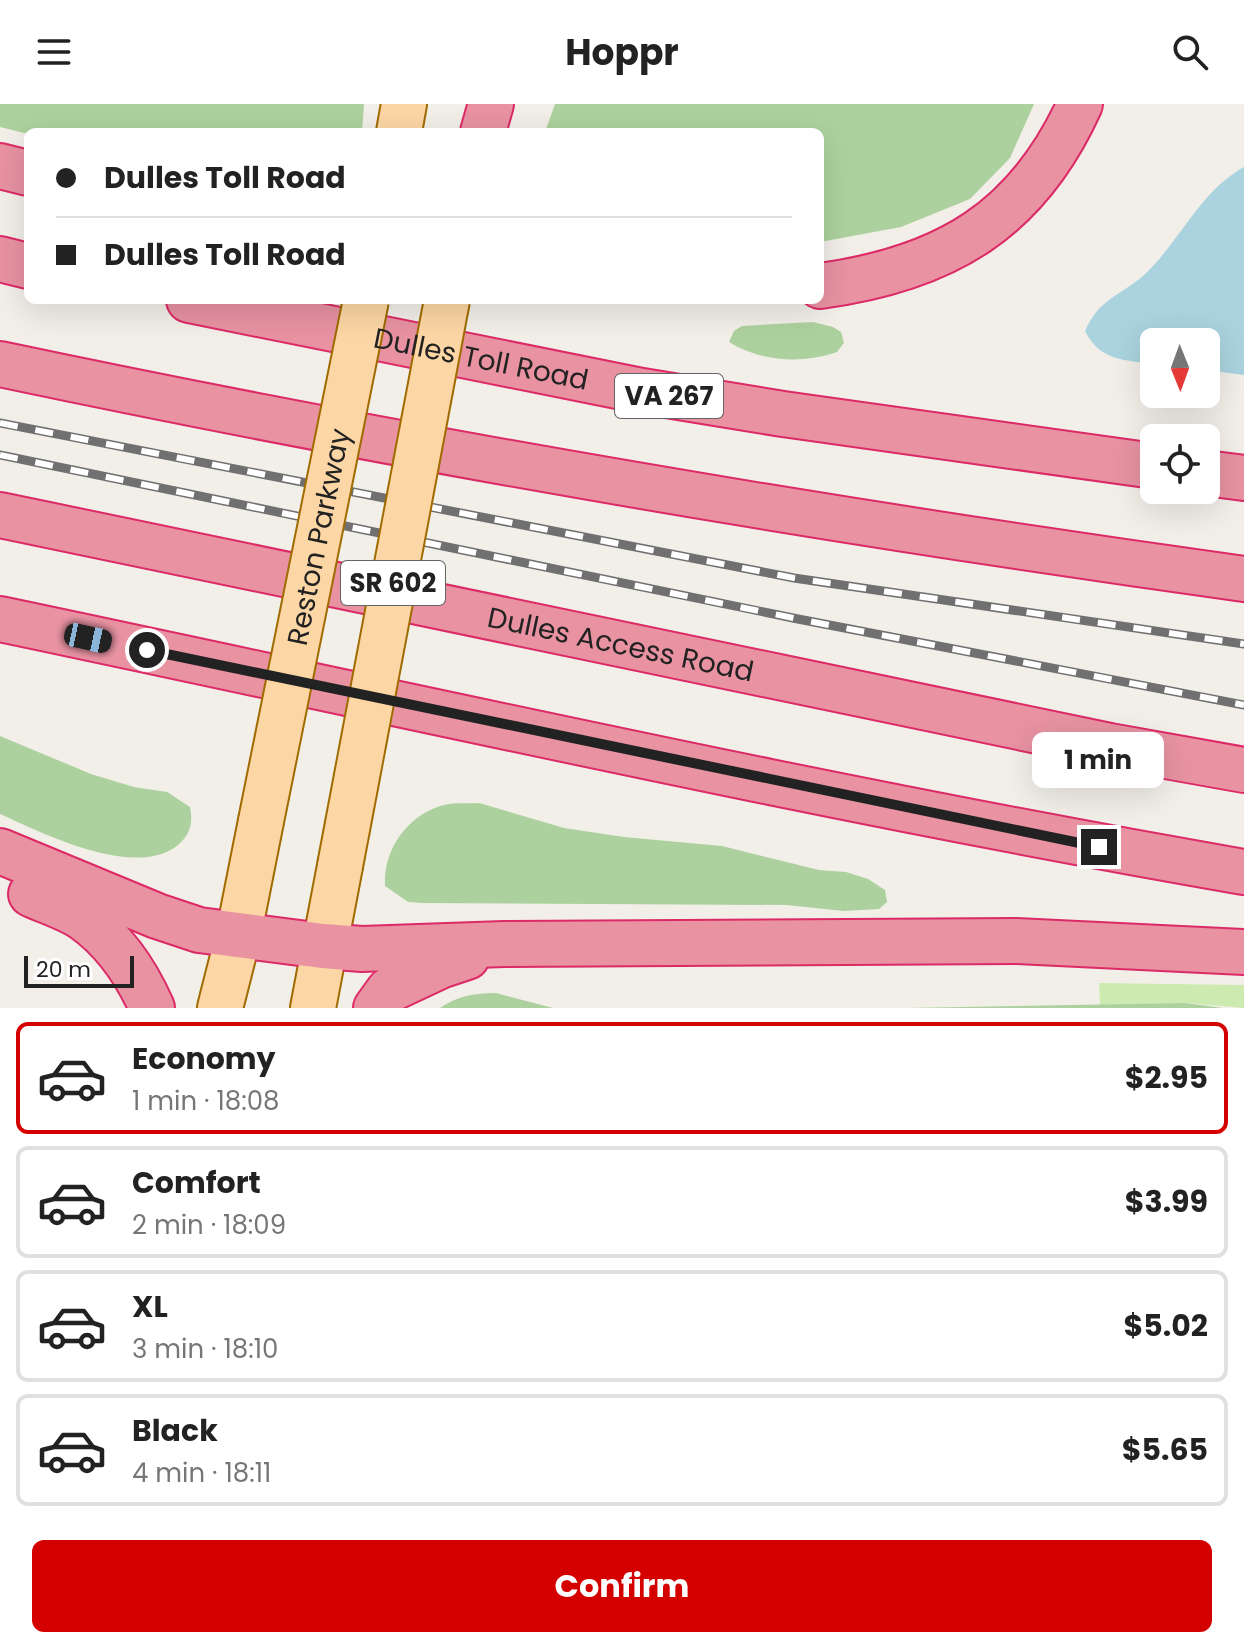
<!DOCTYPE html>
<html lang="en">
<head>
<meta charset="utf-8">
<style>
  body { margin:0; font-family:Poppins,sans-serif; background:#f2f2f2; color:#222; height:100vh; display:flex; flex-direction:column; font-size:30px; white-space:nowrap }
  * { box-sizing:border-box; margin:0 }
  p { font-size:26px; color:#767676 }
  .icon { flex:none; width:44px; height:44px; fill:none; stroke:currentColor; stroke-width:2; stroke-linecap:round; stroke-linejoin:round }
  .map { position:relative; height:904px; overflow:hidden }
  .sheet { display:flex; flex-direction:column; background:#fff; flex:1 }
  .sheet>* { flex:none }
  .top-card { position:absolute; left:24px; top:24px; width:800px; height:176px; border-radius:12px; box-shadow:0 8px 32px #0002; display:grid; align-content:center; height:176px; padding:0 32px; background:#fff }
  .needle { width:52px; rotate:179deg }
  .fabs { position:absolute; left:1140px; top:224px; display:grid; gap:16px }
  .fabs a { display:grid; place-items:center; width:80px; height:80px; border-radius:12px; background:#fff; box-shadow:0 8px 32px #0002; font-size:40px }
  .scale { position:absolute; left:24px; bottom:20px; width:110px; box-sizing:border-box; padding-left:8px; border:4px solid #222; border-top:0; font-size:22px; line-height:28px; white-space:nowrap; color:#222; -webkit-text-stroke:6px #fff; paint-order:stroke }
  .end { position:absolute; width:36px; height:36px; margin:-18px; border:10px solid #222; background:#fff; box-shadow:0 0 0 4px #fff }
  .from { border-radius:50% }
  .bubble { position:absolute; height:56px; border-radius:12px; background:#fff; box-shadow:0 8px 32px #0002; font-size:26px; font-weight:700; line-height:56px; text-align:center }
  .car { position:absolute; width:24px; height:48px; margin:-24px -12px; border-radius:10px; box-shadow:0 0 6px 2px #0007; background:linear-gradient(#222 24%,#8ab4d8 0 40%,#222 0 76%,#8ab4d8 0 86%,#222 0) }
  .top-card b { display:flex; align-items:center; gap:28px; height:76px; font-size:30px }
  .top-card b+b { border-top:2px solid #e0e0e0 }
  .top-card i { width:20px; height:20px; background:#222 }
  ul { padding:14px 0 0; list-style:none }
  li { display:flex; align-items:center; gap:24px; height:112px; margin:0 16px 12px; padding:0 16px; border:4px solid #e0e0e0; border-radius:12px }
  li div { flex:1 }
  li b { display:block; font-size:30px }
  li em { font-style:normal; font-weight:700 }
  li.current { border-color:#d40000 }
  li>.icon { width:72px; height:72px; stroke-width:1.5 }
  .action { display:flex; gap:16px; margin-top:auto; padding:16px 32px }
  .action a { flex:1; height:92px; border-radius:12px; background:#d40000; color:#fff; font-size:32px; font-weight:700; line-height:92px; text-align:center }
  header { display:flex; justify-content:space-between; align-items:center; height:104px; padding:0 32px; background:#fff; font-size:36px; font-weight:700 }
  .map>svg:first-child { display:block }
  .grass { fill:#cdebb0 }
  .forest { fill:#add19e }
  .water { fill:#aad3df }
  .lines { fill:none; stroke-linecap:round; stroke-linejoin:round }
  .major-casing { stroke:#a06b00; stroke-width:48 }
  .highway-casing { stroke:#dc2a67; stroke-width:48 }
  .major { stroke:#fcd6a4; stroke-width:44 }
  .highway { stroke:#e892a2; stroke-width:44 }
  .rail-casing { stroke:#707070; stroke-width:9 }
  .rail { stroke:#fff; stroke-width:6; stroke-dasharray:18; stroke-linecap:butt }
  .major-bridge-casing { stroke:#a06b00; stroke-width:48; stroke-linecap:butt }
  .major-bridge { stroke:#fcd6a4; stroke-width:44 }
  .route { stroke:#222; stroke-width:10 }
  .labels { text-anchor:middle; stroke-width:6; stroke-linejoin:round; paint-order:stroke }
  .shield { fill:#fff; stroke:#646464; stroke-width:2 }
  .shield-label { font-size:26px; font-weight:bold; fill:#222 }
  .street-label { font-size:28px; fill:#222; stroke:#fff }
</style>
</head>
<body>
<header><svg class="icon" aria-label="menu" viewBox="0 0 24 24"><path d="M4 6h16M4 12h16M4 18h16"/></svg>Hoppr<svg class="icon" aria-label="search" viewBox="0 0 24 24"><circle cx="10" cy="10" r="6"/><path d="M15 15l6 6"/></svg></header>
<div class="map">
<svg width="1244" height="904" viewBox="0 0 1244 904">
  <rect width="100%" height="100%" fill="#f2efe9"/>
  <!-- grass -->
  <path class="grass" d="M1099 879 1244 881V904L1185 899 1100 901Z"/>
  <!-- forest -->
  <path class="forest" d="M0 0H364L362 28 28 30 0 23Z
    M555 0H1034L1010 54 970 95 901 123 820 138V28H545Z
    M813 218 833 223 841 228 844 239 837 248C803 260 761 258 729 238L734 227 742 222Z
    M0 632 91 670 134 683 167 688 190 703C193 718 191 730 178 741 135 776 42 729 0 710Z
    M479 699 564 724 624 733 722 742 819 766 846 768 868 775 885 786 887 798 879 805 844 807 786 801 422 799 408 798 385 782C383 747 406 713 440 702 452 698 466 700 479 699Z
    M496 889 553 904H440C457 892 475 889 496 889Z
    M1185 899 1223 904H904Z"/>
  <!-- water -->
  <path class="water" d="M1244 63V271L1206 266V238H1154V260C1124 256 1100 257 1085 227 1100 194 1118 193 1143 172 1180 138 1199 88 1244 63Z"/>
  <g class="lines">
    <!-- major casing -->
    <g class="major-casing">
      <path id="major" d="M399 28 404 0
        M220 904 238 833 261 717
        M313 904 340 762"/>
    </g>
    <!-- highway casing -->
    <g class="highway-casing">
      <g id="highway">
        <path d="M483 28 491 0"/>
        <path d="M0 62 28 69"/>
        <path d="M0 155 28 162"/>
        <path d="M820 182C945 165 1027 117 1080 0"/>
        <path id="s1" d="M189 196 642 287 783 310 1154 362"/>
        <path d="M0 260C412 347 827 417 1244 475"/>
        <path d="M1206 369 1244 374"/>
        <path id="s2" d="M0 411 1110 642 1244 666"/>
        <path d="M0 515C414 602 827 696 1244 768"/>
        <path d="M0 747 157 812 199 826 323 842 362 845 504 840 1016 837 1244 848"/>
        <path d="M31 790C48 798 68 804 83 814 114 836 137 870 152 904"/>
        <path d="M376 904 389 886 440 862 467 853"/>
      </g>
    </g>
    <!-- major -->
    <use href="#major" class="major"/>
    <!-- highway -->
    <use href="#highway" class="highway"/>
    <!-- rail casing -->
    <g class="rail-casing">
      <path id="rail" d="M0 319 794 474 1244 540
        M0 351 798 515 1244 601"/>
    </g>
    <!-- rail -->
    <use href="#rail" class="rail"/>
    <!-- major-bridge casing -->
    <g class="major-bridge-casing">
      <g id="major-bridge">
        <path id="s3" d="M261 717 366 196"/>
        <path d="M340 762 447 196"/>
      </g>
    </g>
    <!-- major-bridge -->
    <use href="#major-bridge" class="major-bridge"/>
  </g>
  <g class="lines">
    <!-- route -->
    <path class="route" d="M147 546 1099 743"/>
  </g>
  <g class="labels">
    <!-- shield labels -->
    <g class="shield">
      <rect x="615" y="270" width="108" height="44" rx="6"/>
      <rect x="341" y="457" width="104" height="44" rx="6"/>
    </g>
    <g class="shield-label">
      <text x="669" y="301">VA 267</text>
      <text x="393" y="488">SR 602</text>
    </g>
    <!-- street labels -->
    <g class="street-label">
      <text dy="10" stroke="none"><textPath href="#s1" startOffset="298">Dulles Toll Road</textPath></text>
      <text dy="10" stroke="none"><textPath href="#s3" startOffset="290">Reston Parkway</textPath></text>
      <text dy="10" stroke="none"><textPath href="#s2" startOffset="634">Dulles Access Road</textPath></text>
    </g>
  </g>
</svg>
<div class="fabs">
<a><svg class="needle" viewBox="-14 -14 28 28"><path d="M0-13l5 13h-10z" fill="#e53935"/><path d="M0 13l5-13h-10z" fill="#767676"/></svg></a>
<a><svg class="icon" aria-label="locate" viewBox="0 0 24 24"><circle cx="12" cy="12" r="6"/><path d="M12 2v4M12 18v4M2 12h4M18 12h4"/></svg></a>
</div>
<div class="scale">20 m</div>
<i class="end from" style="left:147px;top:546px"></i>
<i class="end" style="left:1099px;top:743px"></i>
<div class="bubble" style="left:1032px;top:628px;width:132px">1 min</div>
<i class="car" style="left:88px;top:534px;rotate:102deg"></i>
<div class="top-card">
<b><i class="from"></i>Dulles Toll Road</b>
<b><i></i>Dulles Toll Road</b>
</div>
</div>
<section class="sheet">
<ul>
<li class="current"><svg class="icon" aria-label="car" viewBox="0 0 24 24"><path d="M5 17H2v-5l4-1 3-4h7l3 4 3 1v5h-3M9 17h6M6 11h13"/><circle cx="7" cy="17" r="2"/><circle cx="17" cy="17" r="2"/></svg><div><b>Economy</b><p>1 min · 18:08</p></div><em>$2.95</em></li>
<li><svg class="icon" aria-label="car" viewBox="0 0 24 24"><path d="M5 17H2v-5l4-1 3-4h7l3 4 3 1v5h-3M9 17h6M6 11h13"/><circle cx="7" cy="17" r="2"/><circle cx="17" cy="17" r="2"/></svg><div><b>Comfort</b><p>2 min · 18:09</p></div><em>$3.99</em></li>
<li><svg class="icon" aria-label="car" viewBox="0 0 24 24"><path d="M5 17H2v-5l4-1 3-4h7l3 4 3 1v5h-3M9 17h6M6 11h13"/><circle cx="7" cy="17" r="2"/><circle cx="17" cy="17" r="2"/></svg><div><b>XL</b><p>3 min · 18:10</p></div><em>$5.02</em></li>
<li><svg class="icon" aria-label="car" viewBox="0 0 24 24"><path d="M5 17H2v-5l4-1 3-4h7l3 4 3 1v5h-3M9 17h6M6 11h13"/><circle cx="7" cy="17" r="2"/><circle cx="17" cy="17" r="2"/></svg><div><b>Black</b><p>4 min · 18:11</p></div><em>$5.65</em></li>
</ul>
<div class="action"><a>Confirm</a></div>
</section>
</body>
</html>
